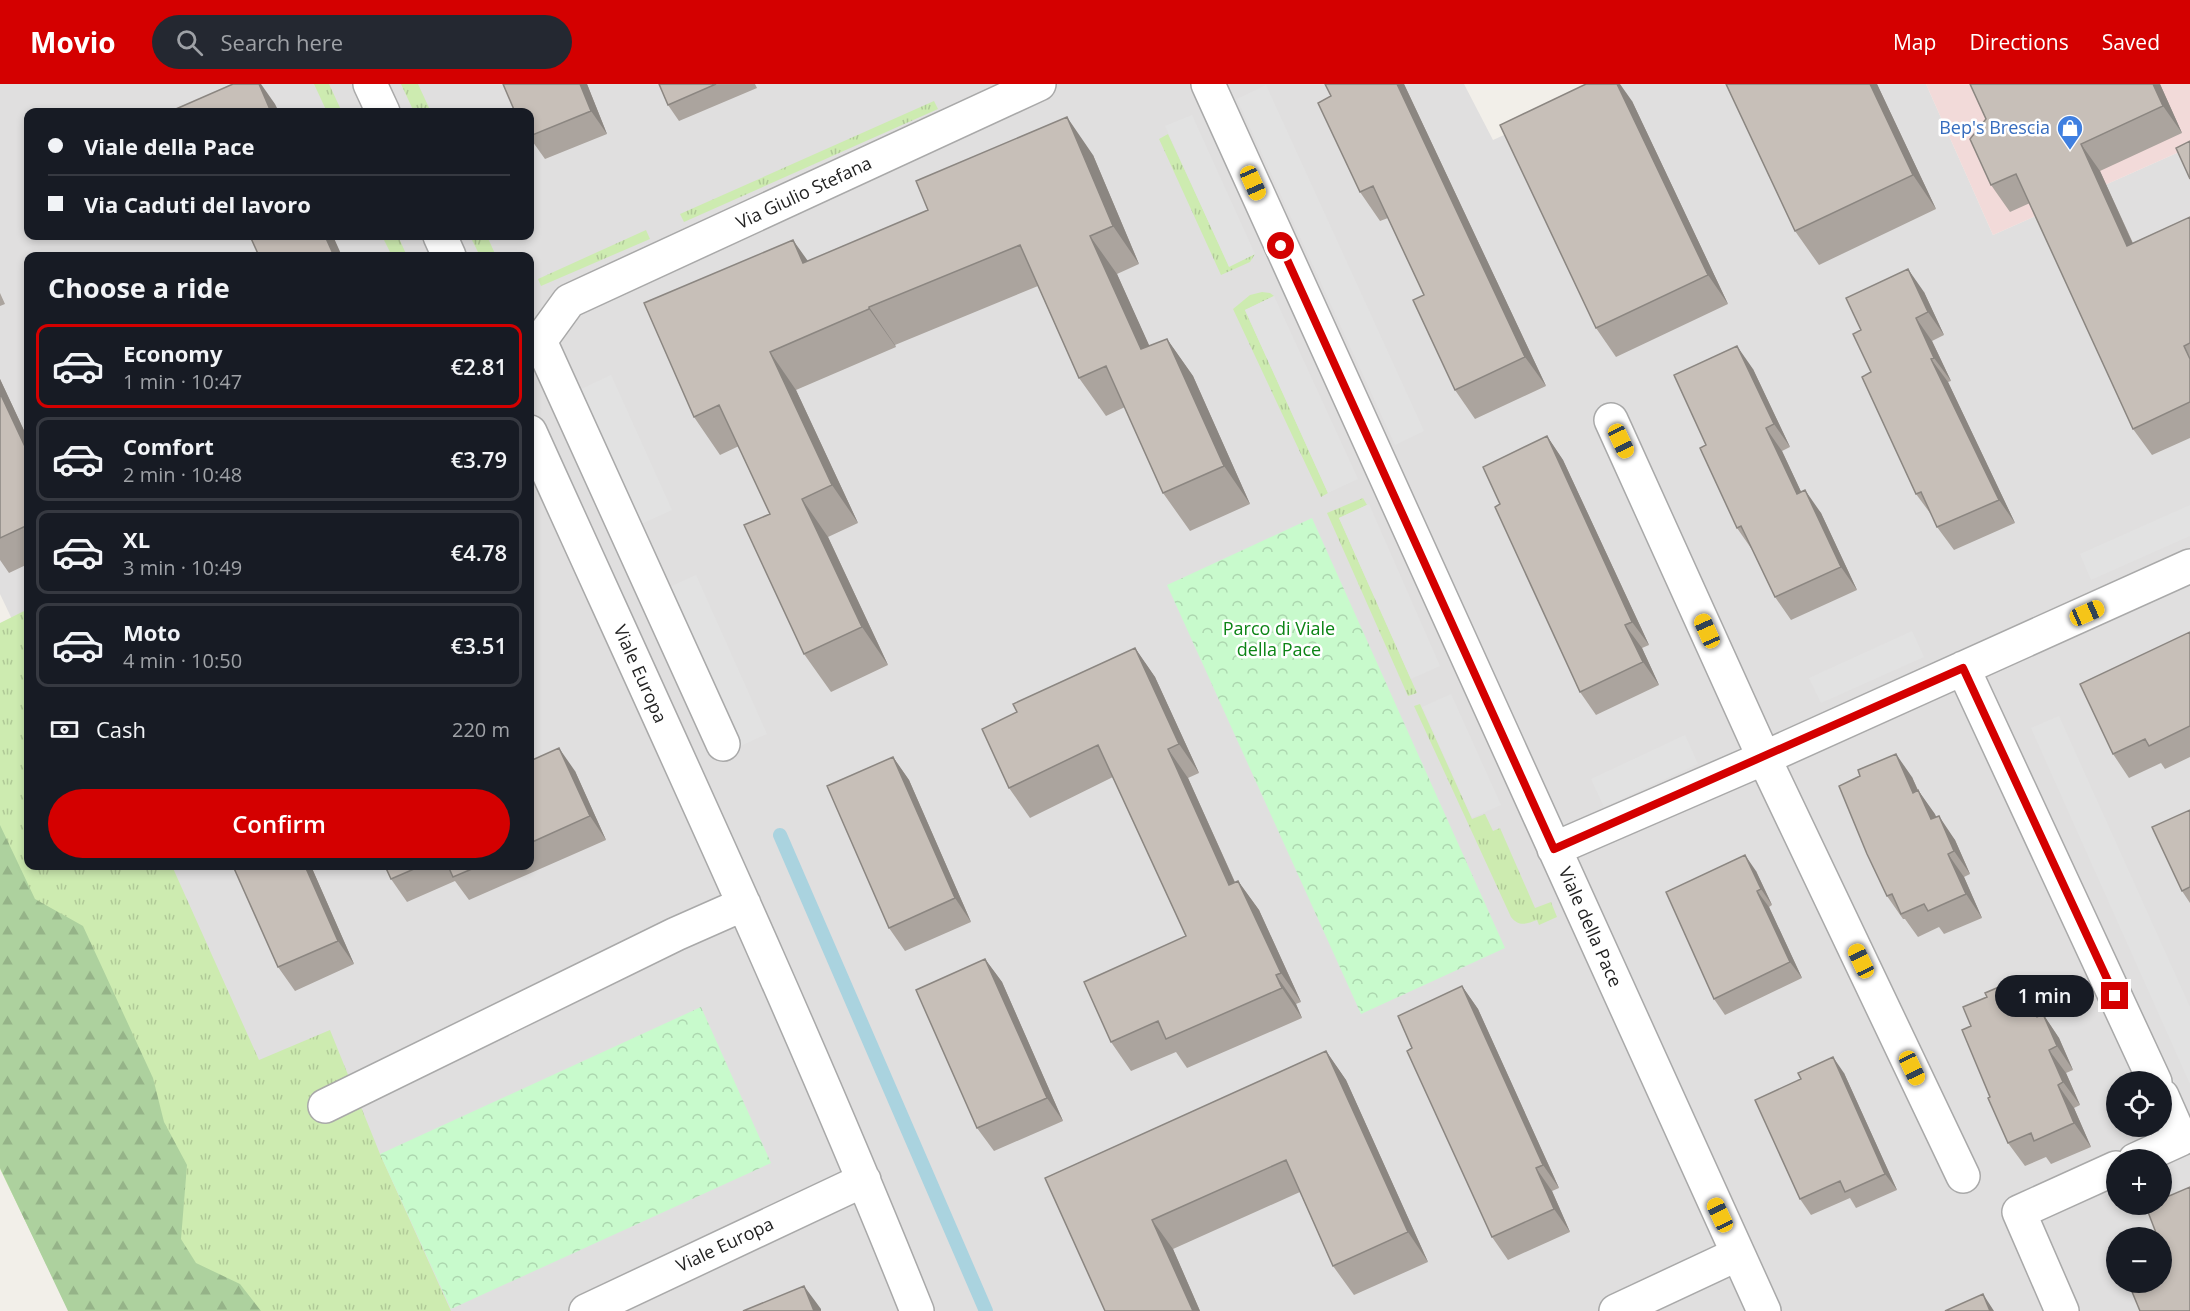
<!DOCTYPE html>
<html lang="en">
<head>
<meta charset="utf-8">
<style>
  body { margin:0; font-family:"Open Sans",sans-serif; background:#242831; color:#f1f3f6; height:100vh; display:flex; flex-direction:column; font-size:22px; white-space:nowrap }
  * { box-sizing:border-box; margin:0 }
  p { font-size:20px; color:#9ea1a6 }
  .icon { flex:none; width:33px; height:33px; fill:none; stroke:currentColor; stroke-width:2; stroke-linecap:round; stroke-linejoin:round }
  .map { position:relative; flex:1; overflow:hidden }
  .sheet { position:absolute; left:24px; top:168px; width:510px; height:618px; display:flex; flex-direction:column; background:#171b24; border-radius:12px; box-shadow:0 3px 9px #0003 }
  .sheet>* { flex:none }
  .top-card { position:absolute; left:24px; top:24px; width:510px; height:132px; border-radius:12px; box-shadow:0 3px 9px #0003; display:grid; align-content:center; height:132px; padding:0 24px; background:#171b24 }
  .controls { position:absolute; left:2106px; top:987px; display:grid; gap:12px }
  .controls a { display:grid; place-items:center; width:66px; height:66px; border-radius:50%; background:#171b24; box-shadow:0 3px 9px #0003; font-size:30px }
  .end { position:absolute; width:27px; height:27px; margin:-14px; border:8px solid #d40000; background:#fff; box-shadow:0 0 0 3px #fff }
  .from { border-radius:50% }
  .bubble { position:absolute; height:42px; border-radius:21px; background:#171b24; box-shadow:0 3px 9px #0003; font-size:20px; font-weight:600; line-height:42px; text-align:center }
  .car { position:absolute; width:18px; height:36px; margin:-18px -9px; border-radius:8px; box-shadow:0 0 4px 2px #0007; background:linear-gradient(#f5c518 24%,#345 0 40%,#f5c518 0 76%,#345 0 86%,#f5c518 0) }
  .top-card b { display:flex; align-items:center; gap:21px; height:57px; font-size:22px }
  .top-card b+b { border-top:2px solid #363941 }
  .top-card i { width:15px; height:15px; background:#f1f3f6 }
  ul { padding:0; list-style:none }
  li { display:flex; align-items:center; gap:18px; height:84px; margin:0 12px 9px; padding:0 12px; border:3px solid #363941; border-radius:12px }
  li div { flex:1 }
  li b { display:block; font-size:22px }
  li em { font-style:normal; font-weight:600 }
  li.on { border-color:#d40000 }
  li>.icon { width:54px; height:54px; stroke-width:1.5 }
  h2 { padding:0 24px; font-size:27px; line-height:72px }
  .pay { display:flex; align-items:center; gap:15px; height:66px; padding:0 24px; font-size:22px }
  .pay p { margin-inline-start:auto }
  .primary-button { display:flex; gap:12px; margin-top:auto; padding:12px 24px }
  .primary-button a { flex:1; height:69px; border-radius:36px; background:#d40000; color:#fff; font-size:24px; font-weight:600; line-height:69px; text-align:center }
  header { display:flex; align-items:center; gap:36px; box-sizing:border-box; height:84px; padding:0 30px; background:#d40000; color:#fff }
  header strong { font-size:28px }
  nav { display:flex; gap:33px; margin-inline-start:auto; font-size:21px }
  .search { width:420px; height:54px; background:#242831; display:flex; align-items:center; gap:15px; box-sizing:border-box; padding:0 21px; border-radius:33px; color:#9ea1a6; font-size:22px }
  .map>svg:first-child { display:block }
  .residential { fill:#e0dfdf; fill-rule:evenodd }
  .commercial { fill:#f2dad9 }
  .grass { fill:url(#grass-tufts) }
  .forest { fill:url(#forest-firs) }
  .park { fill:url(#park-crowns) }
  .parking { fill:#e2e2e2 }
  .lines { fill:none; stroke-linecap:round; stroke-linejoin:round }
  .stream { stroke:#aad3df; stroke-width:14 }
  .street-casing { stroke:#a9a9a9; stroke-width:36 }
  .street { stroke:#fff; stroke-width:33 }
  .wall { fill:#aba49e }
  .shaded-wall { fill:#8b8681 }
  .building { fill:#c7bfb8; stroke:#8b8681; stroke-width:1.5 }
  .route { stroke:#d40000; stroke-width:8 }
  .labels { text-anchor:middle; stroke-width:5; stroke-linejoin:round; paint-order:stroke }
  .shop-label { font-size:18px; fill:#366cbe; stroke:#fff; text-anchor:end }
  .street-label { font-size:18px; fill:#222; stroke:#fff }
  .park-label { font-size:18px; fill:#0c8416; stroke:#fff }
</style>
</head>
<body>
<header>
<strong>Movio</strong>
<div class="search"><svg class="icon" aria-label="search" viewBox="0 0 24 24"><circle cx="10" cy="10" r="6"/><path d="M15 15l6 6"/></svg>Search here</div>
<nav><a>Map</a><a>Directions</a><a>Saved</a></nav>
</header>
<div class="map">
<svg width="2190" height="1227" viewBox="0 0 2190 1227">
  <defs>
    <pattern id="grass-tufts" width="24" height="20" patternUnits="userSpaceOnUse" patternTransform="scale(1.5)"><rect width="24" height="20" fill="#cdebb0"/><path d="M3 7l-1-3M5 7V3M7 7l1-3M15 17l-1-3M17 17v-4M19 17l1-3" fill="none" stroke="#b0c997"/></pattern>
    <pattern id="forest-firs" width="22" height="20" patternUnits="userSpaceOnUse" patternTransform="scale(1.5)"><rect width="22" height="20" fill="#add19e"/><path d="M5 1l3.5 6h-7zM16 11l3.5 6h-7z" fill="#95b388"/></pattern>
    <pattern id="park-crowns" width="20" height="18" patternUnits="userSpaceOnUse" patternTransform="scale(1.5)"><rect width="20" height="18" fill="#c8facc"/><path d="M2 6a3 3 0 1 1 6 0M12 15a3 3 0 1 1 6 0" fill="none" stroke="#acd6af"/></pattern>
  </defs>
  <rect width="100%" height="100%" fill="#f2efe9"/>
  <!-- residential -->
  <path class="residential" d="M0 0H1464L1493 56 1617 0H1926L1993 151 2179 68 2190 95V1227H350L132 782H530V172H28V569L0 510ZM28 28H530V152H28ZM2116 998H2162V1042H2116ZM2116 1076H2162V1120H2116ZM2116 1154H2162V1198H2116Z"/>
  <!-- commercial -->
  <path class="commercial" d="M1926 0H2190V95L2179 68 1993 151Z"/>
  <!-- grass -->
  <path class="grass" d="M314 0H329L342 28H327Z
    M401 0H418L431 28H414Z
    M934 17 938 25 684 138 680 130Z
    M1168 50 1229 182 1255 170 1250 178 1221 191 1159 55Z
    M646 146 650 155 541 202 538 195Z
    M382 152H398L407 172H392Z
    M470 152H487L496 172H480Z
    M1262 208 1270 209 1274 212 1245 226 1328 409 1321 413 1233 225 1250 211Z
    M1363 414 1367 421 1339 434 1417 609 1408 612 1327 429Z
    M28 525V782H172L259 976 330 946 380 1070 451 1227H69L0 1085V539Z
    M1420 620 1472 735 1485 730 1493 747 1500 744 1535 824 1551 818 1557 833 1539 841 1537 836C1526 840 1519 843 1511 833L1414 622Z"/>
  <!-- forest -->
  <path class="forest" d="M0 741 35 815 83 842 153 994 164 1038 187 1081 181 1155 196 1179 240 1200 261 1227H68L0 1084Z"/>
  <!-- park -->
  <path class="park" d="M1312 434 1505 864 1361 930 1167 501Z
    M701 923 771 1079 451 1225 380 1070Z"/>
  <!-- parking -->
  <path class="parking" d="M1266 1 1424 347 1395 361 1237 15Z
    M1192 31 1255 170 1229 183 1165 42Z
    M1274 212 1358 395 1328 409 1245 226Z
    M611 291 672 426 639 441 579 306Z
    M1369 420 1440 582 1411 595 1339 434Z
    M2190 421V452L2091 496 2080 470Z
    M696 491 767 650 736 664 665 505Z
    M1912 547 1924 573 1821 619 1809 594Z
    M1451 610 1501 721 1472 734 1422 623Z
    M2059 632 2190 923V1000L2031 644Z
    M1685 651 1698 680 1604 723 1591 695Z"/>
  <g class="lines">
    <!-- stream -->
    <path class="stream" d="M780 751 986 1227"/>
    <!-- street casing -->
    <g class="street-casing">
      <path id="street" d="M370 0 383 28
        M1208 0 1764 1227
        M440 152 449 172
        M1611 336 1764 674 1963 1092
        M530 348C662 640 798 930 917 1227
        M1963 584 2155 998
        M723 660 540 257 569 217 1039 0
        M1554 765 1764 674 2190 482
        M325 1022 676 850 744 820
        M2135 1076 2181 1055 2162 1012
        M586 1227 864 1096
        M1616 1227 1738 1170
        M2062 1227 2019 1128 2116 1084"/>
    </g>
    <!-- street -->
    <use href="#street" class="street"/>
  </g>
  <!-- wall -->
  <path class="wall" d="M587 0 607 50 545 75 530 54V28Z
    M659 0H755L757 4 679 37 668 21Z
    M1404 0 1546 302 1475 335 1455 306 1424 211 1388 134 1380 137 1360 108Z
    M1726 0H1877L1936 125 1819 181 1795 147Z
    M1970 0H2160L2182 49 2100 87 2133 159 2190 133V354L2152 371 2133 345 2030 119 2010 128 1991 101 1986 35Z
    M1632 17 1728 220 1616 273 1596 244Z
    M1093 71 1139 180 1117 190 1149 262 1167 255 1193 292 1250 420 1190 447 1163 409 1125 323 1106 332 1079 294 1038 202 895 261 896 263 796 306 858 439 828 453 888 581 831 608 804 570 770 430 739 362 720 371 694 333 807 177Z
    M1924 208 1944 251 1932 257 1951 297 1948 298 2015 439 1954 466 1937 443 1933 433 1916 410 1871 288 1861 246Z
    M0 209 5 220 0 222Z
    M1753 285 1790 363 1782 367 1801 408 1821 429 1857 506 1791 536 1775 513 1753 467 1737 444 1706 361Z
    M0 295 28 355V480L9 489 0 476Z
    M1547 352 1563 376 1649 561 1642 564 1659 601 1596 631 1580 608 1500 420Z
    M2190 548V673L2165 685 2161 679 2129 694 2113 670Z
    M1135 564 1155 593 1199 689 1188 694 1235 798 1238 797 1259 826 1301 918 1296 920 1302 934 1187 984 1176 968 1131 987 1111 958 1186 852 1113 693 1030 734 1009 704 1017 628Z
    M893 673 909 696 971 838 905 867 889 844Z
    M530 677 575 687 606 756 469 816 455 797 407 818 391 795 385 782H530Z
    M1912 693 1918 706 1936 733 1955 756 1970 790 1964 793 1982 834 1944 850 1939 843 1918 853 1905 835H1903L1887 812Z
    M2190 726V819L2182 807Z
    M311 782 354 880 295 907 278 883Z
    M1756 787 1772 821 1769 823 1802 894 1725 931 1714 915Z
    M985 875 1002 898 1063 1037 994 1067 977 1044Z
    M2020 894 2036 918 2042 931 2043 930 2059 954 2073 986 2066 989 2080 1021 2074 1024 2091 1063 2051 1080 2046 1073 2025 1082 2008 1059 1990 1013 1971 942 1987 913Z
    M1462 902 1478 925 1559 1104 1552 1107 1570 1148 1508 1176 1492 1153 1412 964Z
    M1326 967 1346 996 1428 1178 1354 1211 1333 1182 1300 1108 1173 1165 1200 1227H1105L1045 1094Z
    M1844 989 1897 1106 1856 1124 1850 1114 1811 1131 1800 1115Z"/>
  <!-- shaded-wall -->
  <path class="shaded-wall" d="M259 0H261L275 20 279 28H271Z
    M580 0H587L607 50 591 27Z
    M1397 0H1404L1546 302 1525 273Z
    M1617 0H1620L1632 17 1728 220 1708 191Z
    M1870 0H1877L1936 125 1913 91Z
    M2153 0H2160L2182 49 2163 22Z
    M1067 33 1093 71 1139 180 1113 142Z
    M2081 60 2100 87 2146 189 2127 162Z
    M325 152H333L342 172H334Z
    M1090 152 1117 190 1168 303 1141 265Z
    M793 156 820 194 803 179Z
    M1908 185 1924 208 1944 251 1928 228Z
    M869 223 895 261 896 263 869 225Z
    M1916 234 1932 257 1951 297 1934 274Z
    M1167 255 1193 292 1250 420 1224 382Z
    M1737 262 1753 285 1790 363 1774 340Z
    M770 268 796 306 858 439 832 401Z
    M1931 275 1948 298 2015 439 1999 416Z
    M0 295 28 355V369L0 309Z
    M1766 344 1782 367 1813 433 1797 410Z
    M1547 352 1563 376 1649 561 1632 538Z
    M1805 406 1821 429 1857 506 1841 483Z
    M802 415 828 453 888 581 862 543Z
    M1625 541 1642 564 1659 601 1643 578Z
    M1135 564 1155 593 1199 689 1179 660Z
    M559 664 575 687 606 756 590 732Z
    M1168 665 1188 694 1249 830 1229 801Z
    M1896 670 1912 693 1929 732 1913 709Z
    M893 673 909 696 971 838 955 814Z
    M1918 706 1935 730 1947 758 1931 735Z
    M1939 732 1955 756 1970 790 1954 767Z
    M1948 770 1964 793 1982 834 1966 810Z
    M1745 771 1756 787 1772 821 1761 805Z
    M305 782H311L354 880 338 857Z
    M1238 797 1259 826 1301 918 1281 889Z
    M1757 807 1769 823 1802 894 1790 878Z
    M985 875 1002 898 1063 1037 1047 1014Z
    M1276 891 1296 920 1302 934 1282 904Z
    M2020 894 2036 918 2053 956 2037 933Z
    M1462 902 1478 925 1559 1104 1543 1081Z
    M2043 930 2059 954 2073 986 2057 962Z
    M2049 966 2066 989 2080 1021 2063 998Z
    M1326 967 1346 996 1428 1178 1408 1148Z
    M1833 973 1844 989 1897 1106 1885 1090Z
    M2058 1001 2074 1024 2091 1063 2074 1039Z
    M1536 1084 1552 1107 1570 1148 1554 1125Z
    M1152 1136 1173 1165 1200 1227H1193Z
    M804 1202 821 1225V1227H814Z
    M1983 1210 1994 1227H1990Z"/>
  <!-- building -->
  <path class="building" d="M233 0H259L271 28H169Z
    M503 0H580L591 27 530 52V28H515Z
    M659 0H716L668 21Z
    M1325 0H1397L1525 273 1455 306 1413 216 1424 211 1373 102 1360 108 1318 19 1331 12Z
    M1586 0H1617L1708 191 1596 244 1500 41Z
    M1726 0H1870L1913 91 1795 147Z
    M1970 0H2153L2163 22 2081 60 2127 162 2190 133V259L2184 262 2190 275V318L2133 345 2016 90 1991 101 1970 55 1986 35Z
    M1067 33 1113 142 1090 152 1141 265 1167 255 1224 382 1163 409 1106 282 1079 294 1020 161 869 223V225L770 268 832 401 802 415 862 543 804 570 744 441 770 430 719 321 694 333 644 219 793 156 803 179 928 126 916 97Z
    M2190 57V95L2176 64Z
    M250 152H325L334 172H259Z
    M1908 185 1928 228 1916 234 1934 274 1931 275 1999 416 1937 443 1921 408 1916 410 1862 293 1871 288 1853 250 1861 246 1846 214Z
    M1737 262 1774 340 1766 344 1797 410 1805 406 1841 483 1775 513 1741 442 1737 444 1700 364 1706 361 1674 291Z
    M0 309 28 369V441L0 454Z
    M1547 352 1632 538 1625 541 1643 578 1580 608 1495 423 1500 420 1483 383Z
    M2190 548V642L2149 662 2145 655 2113 670 2080 600Z
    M1135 564 1179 660 1168 665 1229 801 1238 797 1281 889 1276 891 1282 904 1166 955 1158 937 1111 958 1084 898 1186 852 1098 661 1009 704 982 645 1017 628 1013 620Z
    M559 664 590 732 530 759V677Z
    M1896 670 1913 709 1918 706 1931 735 1939 732 1954 767 1948 770 1966 810 1928 827 1924 820 1901 830 1892 810 1887 812 1867 770 1839 702 1860 692 1858 686Z
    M893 673 955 814 889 844 827 702Z
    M2190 726V803L2182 807 2152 743Z
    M1745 771 1761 805 1757 807 1790 878 1714 915 1666 808Z
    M233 782H305L338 857 278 883Z
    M385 782H421L391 795Z
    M448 782H479L453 793Z
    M985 875 1047 1014 977 1044 916 906Z
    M2020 894 2037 933 2043 930 2057 962 2049 966 2063 998 2058 1001 2074 1039 2034 1057 2031 1049 2008 1059 1988 1014 1990 1013 1962 946 1971 942 1963 923 1987 913 1985 909Z
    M1462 902 1543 1081 1536 1084 1554 1125 1492 1153 1407 967 1412 964 1398 932Z
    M1326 967 1408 1148 1333 1182 1286 1076 1152 1136 1193 1227H1105L1045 1094Z
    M1833 973 1885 1090 1845 1108 1840 1097 1800 1115 1755 1016 1801 995 1798 989Z
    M2190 1103V1227H2140L2128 1198H2162V1154H2158L2148 1128 2156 1125 2155 1120H2162V1115Z
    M804 1202 814 1227H743Z
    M1983 1210 1990 1227H1945Z"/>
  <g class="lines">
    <!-- route -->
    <path class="route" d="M1281 162 1554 765 1963 584 2115 912"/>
  </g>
  <!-- icons -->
  <defs>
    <g id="shop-pin" transform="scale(1.35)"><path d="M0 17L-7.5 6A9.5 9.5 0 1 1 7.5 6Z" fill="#3f7fe0" stroke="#fff"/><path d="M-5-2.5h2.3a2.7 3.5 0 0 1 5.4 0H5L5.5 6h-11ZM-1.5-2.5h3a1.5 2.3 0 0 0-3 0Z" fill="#fff"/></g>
  </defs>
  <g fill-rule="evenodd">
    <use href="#shop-pin" x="2070" y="44"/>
  </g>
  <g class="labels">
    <!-- shop labels -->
    <g class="shop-label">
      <text x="2050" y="50">Bep's Brescia</text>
    </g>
    <!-- street labels -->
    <g class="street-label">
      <text transform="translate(804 109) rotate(-25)" y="6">Via Giulio Stefana</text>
      <text transform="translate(640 590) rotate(66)" y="6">Viale Europa</text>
      <text transform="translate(1590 843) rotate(66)" y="6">Viale della Pace</text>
      <text transform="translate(725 1161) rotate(-25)" y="6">Viale Europa</text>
    </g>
    <!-- park labels -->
    <g class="park-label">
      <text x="1279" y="551">Parco di Viale<tspan x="1279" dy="21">della Pace</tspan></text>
    </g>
  </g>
</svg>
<div class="controls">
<a><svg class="icon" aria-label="locate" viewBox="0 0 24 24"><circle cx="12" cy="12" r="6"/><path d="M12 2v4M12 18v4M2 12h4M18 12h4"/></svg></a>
<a>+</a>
<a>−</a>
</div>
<i class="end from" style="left:1281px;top:162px"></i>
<i class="end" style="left:2115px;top:912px"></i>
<div class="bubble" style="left:1995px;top:891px;width:99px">1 min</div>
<i class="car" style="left:1253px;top:99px;rotate:156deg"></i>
<i class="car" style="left:1621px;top:357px;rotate:155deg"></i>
<i class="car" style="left:2087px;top:529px;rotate:66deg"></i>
<i class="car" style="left:1707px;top:547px;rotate:336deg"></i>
<i class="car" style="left:1861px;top:877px;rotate:335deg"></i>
<i class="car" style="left:1912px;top:984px;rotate:155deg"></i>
<i class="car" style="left:1720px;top:1131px;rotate:335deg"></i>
<div class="top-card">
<b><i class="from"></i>Viale della Pace</b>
<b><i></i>Via Caduti del lavoro</b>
</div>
<section class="sheet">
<h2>Choose a ride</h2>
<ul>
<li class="on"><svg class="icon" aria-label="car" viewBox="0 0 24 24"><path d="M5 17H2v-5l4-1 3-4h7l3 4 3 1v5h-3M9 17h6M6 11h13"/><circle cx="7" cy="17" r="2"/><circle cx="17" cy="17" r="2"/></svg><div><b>Economy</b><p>1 min · 10:47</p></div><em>€2.81</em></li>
<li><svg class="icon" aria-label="car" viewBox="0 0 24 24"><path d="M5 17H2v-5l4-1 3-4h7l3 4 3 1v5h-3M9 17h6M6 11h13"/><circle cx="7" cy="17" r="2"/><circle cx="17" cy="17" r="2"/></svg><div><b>Comfort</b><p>2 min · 10:48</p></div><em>€3.79</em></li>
<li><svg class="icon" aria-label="car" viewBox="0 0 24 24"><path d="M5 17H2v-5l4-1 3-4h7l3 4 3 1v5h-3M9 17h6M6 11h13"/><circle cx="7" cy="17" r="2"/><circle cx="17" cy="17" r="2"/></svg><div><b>XL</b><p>3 min · 10:49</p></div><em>€4.78</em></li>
<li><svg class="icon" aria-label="car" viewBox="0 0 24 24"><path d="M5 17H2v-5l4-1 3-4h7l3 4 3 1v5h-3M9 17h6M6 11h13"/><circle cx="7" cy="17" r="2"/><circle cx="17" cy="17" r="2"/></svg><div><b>Moto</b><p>4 min · 10:50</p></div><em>€3.51</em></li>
</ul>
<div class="pay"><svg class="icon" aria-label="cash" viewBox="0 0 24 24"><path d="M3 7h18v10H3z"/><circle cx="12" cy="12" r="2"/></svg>Cash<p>220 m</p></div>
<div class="primary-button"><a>Confirm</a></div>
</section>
</div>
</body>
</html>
